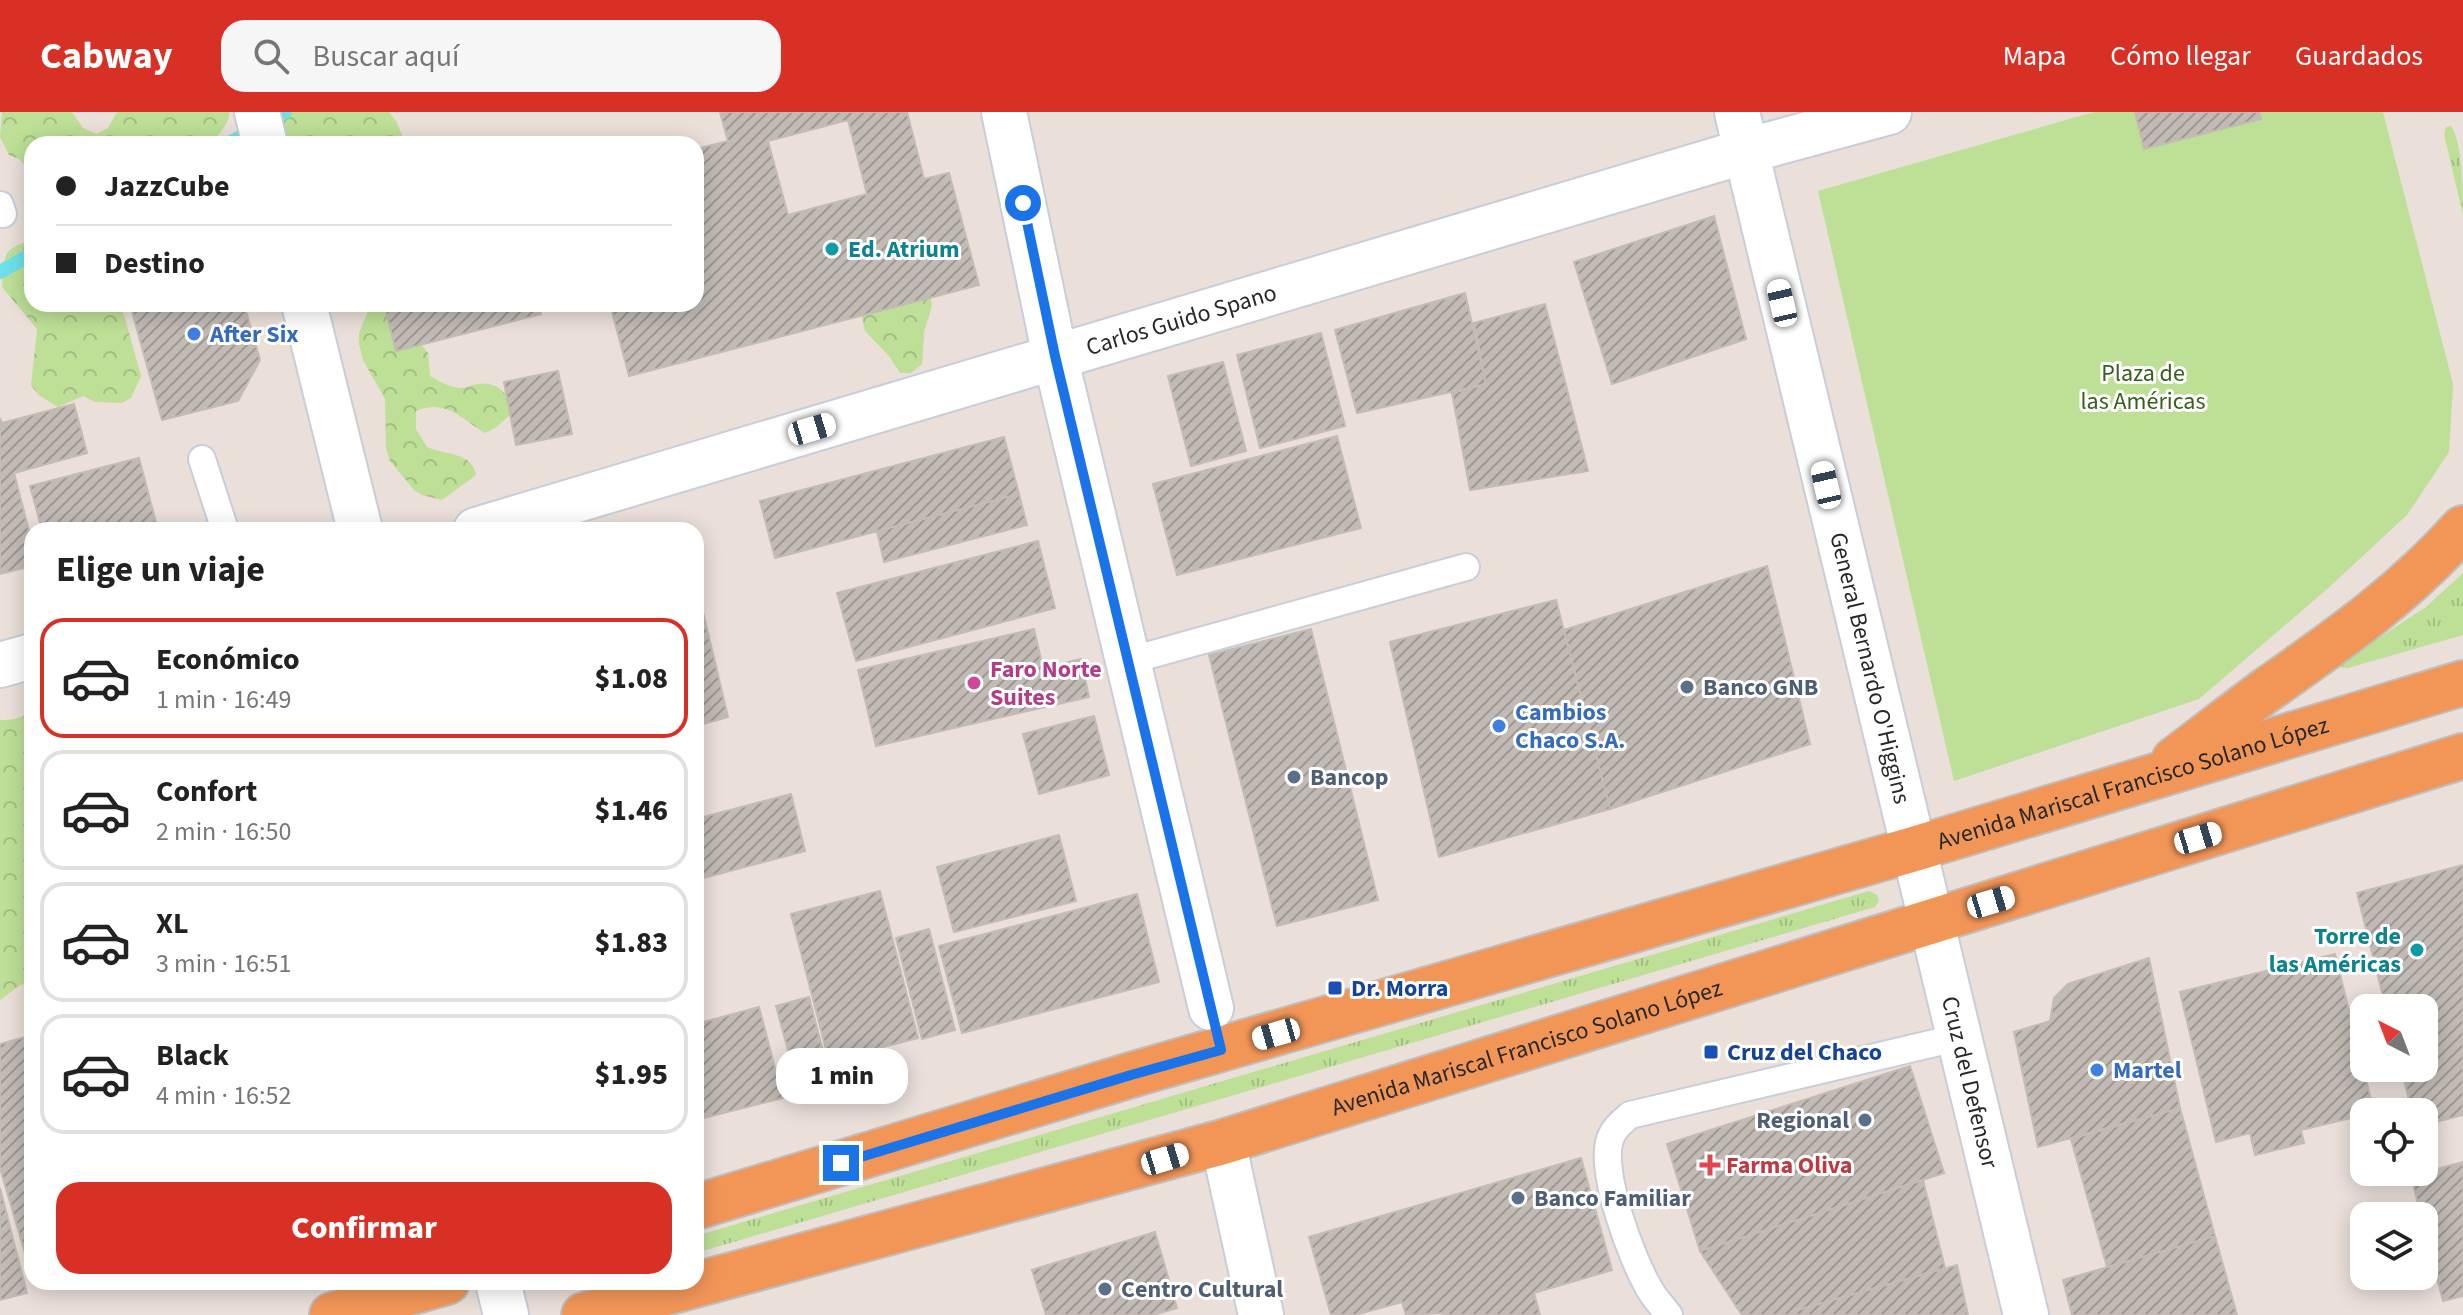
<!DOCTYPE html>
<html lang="es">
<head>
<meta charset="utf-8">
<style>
  body { margin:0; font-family:"Source Sans 3",sans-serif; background:#f6f6f6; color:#222; height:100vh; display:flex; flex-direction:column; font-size:30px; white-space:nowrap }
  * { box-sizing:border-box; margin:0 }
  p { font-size:26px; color:#767676 }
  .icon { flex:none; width:44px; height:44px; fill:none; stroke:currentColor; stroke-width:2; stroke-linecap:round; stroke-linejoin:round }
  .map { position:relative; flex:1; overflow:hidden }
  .sheet { position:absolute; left:24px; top:410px; width:680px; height:768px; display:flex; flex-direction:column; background:#fff; border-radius:24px; box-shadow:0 4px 20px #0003 }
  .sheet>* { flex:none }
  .top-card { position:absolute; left:24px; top:24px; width:680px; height:176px; border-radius:24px; box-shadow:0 4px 20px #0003; display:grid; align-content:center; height:176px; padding:0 32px; background:#fff }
  .needle { width:52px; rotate:318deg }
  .fabs { position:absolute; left:2350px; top:882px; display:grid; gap:16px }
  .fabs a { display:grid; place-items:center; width:88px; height:88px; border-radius:16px; background:#fff; box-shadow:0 4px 20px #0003; font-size:40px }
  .end { position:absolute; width:36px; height:36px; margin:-18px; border:10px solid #1a73e8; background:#fff; box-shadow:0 0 0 4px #fff }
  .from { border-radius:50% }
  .bubble { position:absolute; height:56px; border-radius:24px; background:#fff; box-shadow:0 4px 20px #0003; font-size:26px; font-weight:800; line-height:56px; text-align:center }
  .car { position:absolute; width:24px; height:48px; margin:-24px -12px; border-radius:10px; box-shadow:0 0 6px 2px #0007; background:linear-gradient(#fff 24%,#345 0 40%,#fff 0 76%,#345 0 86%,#fff 0) }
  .top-card b { display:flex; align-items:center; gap:28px; height:76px; font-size:30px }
  .top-card b+b { border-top:2px solid #e0e0e0 }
  .top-card i { width:20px; height:20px; background:#222 }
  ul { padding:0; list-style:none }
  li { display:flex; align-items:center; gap:24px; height:120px; margin:0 16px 12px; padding:0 16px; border:4px solid #e0e0e0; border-radius:24px }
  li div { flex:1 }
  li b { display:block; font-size:30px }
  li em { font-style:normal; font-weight:800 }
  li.on { border-color:#d93025 }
  li>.icon { width:72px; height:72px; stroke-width:1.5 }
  h2 { padding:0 32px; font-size:36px; line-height:96px }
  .action { display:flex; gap:16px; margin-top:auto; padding:16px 32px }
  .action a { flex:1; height:92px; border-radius:24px; background:#d93025; color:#fff; font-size:32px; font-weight:800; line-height:92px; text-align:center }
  header { display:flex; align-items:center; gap:48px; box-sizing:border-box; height:112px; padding:0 40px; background:#d93025; color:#fff }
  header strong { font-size:38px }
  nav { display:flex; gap:44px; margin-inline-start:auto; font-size:28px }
  .search { width:560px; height:72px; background:#f6f6f6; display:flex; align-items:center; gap:20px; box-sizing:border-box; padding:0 28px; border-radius:24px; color:#767676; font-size:30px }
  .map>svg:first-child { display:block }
  .grass { fill:url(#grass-tufts) }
  .forest { fill:url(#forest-crowns) }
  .park { fill:#bddf96 }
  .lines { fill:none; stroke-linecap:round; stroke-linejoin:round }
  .stream { stroke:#6de0ea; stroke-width:14 }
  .building { fill:url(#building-hatch); stroke:#c4bbb3; stroke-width:2; fill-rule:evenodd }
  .service-casing { stroke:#c7ced9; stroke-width:30 }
  .minor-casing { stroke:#c7ced9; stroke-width:48 }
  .tertiary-casing { stroke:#c7ced9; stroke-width:48 }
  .secondary-casing { stroke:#c7ced9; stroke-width:48 }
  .trunk-casing { stroke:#bebebe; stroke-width:48 }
  .service { stroke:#fff; stroke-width:26 }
  .minor { stroke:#fff; stroke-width:44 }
  .tertiary { stroke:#fff; stroke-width:44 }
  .secondary { stroke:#fff; stroke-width:44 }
  .trunk { stroke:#f29658; stroke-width:44 }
  .route { stroke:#1a73e8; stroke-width:10 }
  .culture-dot { fill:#0f9aa8; stroke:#fff; stroke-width:3 }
  .shop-dot { fill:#3f7fe0; stroke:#fff; stroke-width:3 }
  .hotel-dot { fill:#d1479c; stroke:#fff; stroke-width:3 }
  .service-dot { fill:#5c6f8a; stroke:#fff; stroke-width:3 }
  .transit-dot { fill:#1a4fb4; stroke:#fff; stroke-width:3 }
  .health-dot { fill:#e0444e; stroke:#fff; stroke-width:3 }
  .labels { text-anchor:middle; stroke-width:6; stroke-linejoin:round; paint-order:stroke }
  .culture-label { font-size:24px; font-weight:bold; fill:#0d838f; stroke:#fff; text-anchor:start }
  .street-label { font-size:24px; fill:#272727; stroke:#fff }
  .shop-label { font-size:24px; font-weight:bold; fill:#366cbe; stroke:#fff; text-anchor:start }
  .park-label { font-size:24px; fill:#36601b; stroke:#fff }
  .hotel-label { font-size:24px; font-weight:bold; fill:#b23c85; stroke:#fff; text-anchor:start }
  .service-label { font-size:24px; font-weight:bold; fill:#4e5e75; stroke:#fff; text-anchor:start }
  .transit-label { font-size:24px; font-weight:bold; fill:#164399; stroke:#fff; text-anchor:start }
  .health-label { font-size:24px; font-weight:bold; fill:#be3a42; stroke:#fff; text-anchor:start }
</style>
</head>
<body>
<header>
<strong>Cabway</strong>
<div class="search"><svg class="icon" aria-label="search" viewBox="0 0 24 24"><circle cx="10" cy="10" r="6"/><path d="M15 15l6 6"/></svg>Buscar aquí</div>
<nav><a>Mapa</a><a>Cómo llegar</a><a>Guardados</a></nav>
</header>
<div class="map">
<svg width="2463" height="1203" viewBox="0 0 2463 1203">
  <defs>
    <pattern id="grass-tufts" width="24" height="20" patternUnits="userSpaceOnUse" patternTransform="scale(2)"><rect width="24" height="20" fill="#bddf96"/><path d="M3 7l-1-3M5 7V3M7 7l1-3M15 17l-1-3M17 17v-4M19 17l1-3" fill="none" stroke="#a2bf81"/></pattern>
    <pattern id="forest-crowns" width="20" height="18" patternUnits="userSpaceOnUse" patternTransform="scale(2)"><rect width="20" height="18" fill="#bddf96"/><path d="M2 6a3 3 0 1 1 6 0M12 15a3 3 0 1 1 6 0" fill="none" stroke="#a2bf81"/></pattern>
    <pattern id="building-hatch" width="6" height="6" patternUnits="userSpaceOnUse" patternTransform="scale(2)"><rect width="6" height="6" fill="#c2bbb5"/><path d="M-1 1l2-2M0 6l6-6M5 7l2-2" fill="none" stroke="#9e9893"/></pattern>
  </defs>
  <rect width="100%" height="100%" fill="#eadfd9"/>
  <!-- grass -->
  <path class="grass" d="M2451 14C2463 32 2463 79 2463 103L2444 22 2446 15Z
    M2463 461V523L2348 556 2334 555 2426 495Z
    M1869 779 1877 783 1879 789 1875 795 696 1141V1124Z"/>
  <!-- forest -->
  <path class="forest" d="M2 0H72L83 16 97 22 108 16 117 0H230C228 13 219 23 209 32H32V62L19 47 9 43 0 25Z
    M267 0H389L396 9 406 32H274Z
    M32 128V192H121L141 264 131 286 122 291 95 290 83 284 58 295 40 284 31 274 37 217 2 175C5 143 0 138 32 128Z
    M930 182 932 194 924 220 922 252 911 261H900L889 244 865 219 860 196Z
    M371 192H401L407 215 428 241 430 264C440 270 449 275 460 276 467 276 472 272 479 272 499 269 511 284 511 302L495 316 485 321C462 307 445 286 416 299V317L427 335C446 344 472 339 476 363L442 388 422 383 414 378 390 349 386 336 385 287 363 248 359 232V221Z
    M32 594V870L20 873 0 888V608C14 608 25 607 32 594Z"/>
  <!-- park -->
  <path class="park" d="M2094 0H2383L2453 272 2449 340 2407 403 2326 478 2199 587 1954 669 1818 79Z"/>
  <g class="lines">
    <!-- stream -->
    <path class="stream" d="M228 32 285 0
      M0 160 32 142"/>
  </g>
  <!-- building -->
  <path class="building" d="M720 0H907L924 67 949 61 979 173 629 264 610 192H696V37L728 29ZM848 8 867 82 788 103 768 29Z
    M2135 0H2259L2261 7 2144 37Z
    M1714 104 1746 227 1612 272 1574 150Z
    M1465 181 1486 272 1357 301 1335 218Z
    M130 192H244L260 248 238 289 162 308Z
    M384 192H539L541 202 396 239Z
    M1545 192 1588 359 1470 378 1452 281 1486 272 1474 211Z
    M1321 221 1345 314 1260 336 1237 243Z
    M1223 250 1246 339 1191 354 1168 264Z
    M558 259 572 322 516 333 504 270Z
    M74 292 87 341 14 361 32 430V454L0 462V306L2 311Z
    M1337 324 1361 416 1177 463 1153 372Z
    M1004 325 1019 382 775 446 760 389Z
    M139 346 158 418H42L30 374Z
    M1019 382 1027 413 884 450 877 419Z
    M1038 429 1055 496 856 549 837 481Z
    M1767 454 1810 632 1610 697 1564 518Z
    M696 471 728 605 696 614Z
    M1556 488 1610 697 1439 745 1390 530Z
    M1034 517 1043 556 1081 547 1089 585 876 634 858 558Z
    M1311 517 1378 788 1277 814 1209 543Z
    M1094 604 1109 663 1039 682 1023 622Z
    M791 682 805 739 696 768V707Z
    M1059 723 1076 789 954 820 937 755Z
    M2463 753V1003L2424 1013V1000H2412L2401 956H2424V896H2386L2357 781Z
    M880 779 918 926 829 949 791 802Z
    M1137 782 1159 870 962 921 939 834Z
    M929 817 955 918 922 927 896 826Z
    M2335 842 2374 1000H2364V1003L2301 1018 2304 1031 2255 1043 2250 1021 2216 1030 2180 880Z
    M2149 846 2180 996 2038 1035 2014 920 2050 909 2054 886 2068 872Z
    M809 885 828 959 796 968 776 894Z
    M759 895 783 986 696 1008V912Z
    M32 923V1165L0 1056V932Z
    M1910 954 1944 1061 1700 1139 1667 1032Z
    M2180 996 2215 1124 2107 1155 2071 1027Z
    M1581 1046 1612 1158 1534 1181 1540 1203H1443L1442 1201 1406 1203 1402 1190 1355 1203H1331L1309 1125Z
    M2463 1050V1184L2443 1189 2424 1116V1104H2421L2411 1064Z
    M1923 1068 1945 1156 1791 1200 1792 1203H1742L1700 1139Z
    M0 1076 27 1181 0 1188Z
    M1155 1120 1177 1196 1153 1203H1046L1032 1158Z
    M2215 1124 2237 1203H2072L2063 1168Z
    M1957 1153 1968 1203H1792L1791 1200Z"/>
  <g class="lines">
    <!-- service casing -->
    <g class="service-casing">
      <path id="service" d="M0 93 3 102
        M202 347 225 418
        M1128 549 1466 455
        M1669 1203C1663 1195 1655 1187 1650 1178 1632 1148 1599 1060 1610 1027 1614 1016 1621 1011 1630 1003L1960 925"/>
    </g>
    <!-- minor casing -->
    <g class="minor-casing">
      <g id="minor">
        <path id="s1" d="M476 418 1746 39"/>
        <path d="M0 553 32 544"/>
        <path d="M1223 1030 1261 1203"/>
      </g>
    </g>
    <!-- tertiary casing -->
    <g class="tertiary-casing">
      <path id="tertiary" d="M257 0 265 32
        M1004 0 1055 244 1211 896
        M1737 0 1746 39
        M304 192 360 418
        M498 1170 506 1203"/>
    </g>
    <!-- secondary casing -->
    <g class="secondary-casing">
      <g id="secondary">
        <path id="s2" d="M1889 0 1746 39 2026 1203"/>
      </g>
    </g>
    <!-- trunk casing -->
    <g class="trunk-casing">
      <g id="trunk">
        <path d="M2174 648C2205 625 2236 600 2268 577 2339 527 2404 482 2463 416"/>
        <path id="s3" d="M696 1095 1131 963 1914 737 2463 571"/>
        <path d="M332 1203 447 1170"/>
        <path id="s4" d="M584 1203 1223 1030 2463 644"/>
      </g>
    </g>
    <!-- service -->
    <use href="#service" class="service"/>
    <!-- minor -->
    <use href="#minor" class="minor"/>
    <!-- tertiary -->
    <use href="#tertiary" class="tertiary"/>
    <!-- secondary -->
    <use href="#secondary" class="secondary"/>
    <!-- trunk -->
    <use href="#trunk" class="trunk"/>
  </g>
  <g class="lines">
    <!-- route -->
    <path class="route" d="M841 1051 1131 963 1221 938 1055 244 1023 91"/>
  </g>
  <!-- markers -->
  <g class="culture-dot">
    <circle cx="832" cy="137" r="8"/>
    <circle cx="2417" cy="838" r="8"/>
  </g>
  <g class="shop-dot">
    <circle cx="194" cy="222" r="8"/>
    <circle cx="1499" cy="614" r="8"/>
    <circle cx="2097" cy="958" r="8"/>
  </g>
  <circle class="hotel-dot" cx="974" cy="571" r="8"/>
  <g class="service-dot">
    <circle cx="1687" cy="575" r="8"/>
    <circle cx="1294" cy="665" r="8"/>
    <circle cx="1865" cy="1008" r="8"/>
    <circle cx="1518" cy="1086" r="8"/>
    <circle cx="1105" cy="1177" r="8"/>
  </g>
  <g class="transit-dot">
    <rect x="1327" y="868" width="16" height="16" rx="4"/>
    <rect x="1703" y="932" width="16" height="16" rx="4"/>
  </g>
  <path class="health-dot" d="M1706 1041h8v8h8v8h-8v8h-8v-8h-8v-8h8z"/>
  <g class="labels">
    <!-- culture labels -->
    <g class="culture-label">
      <text x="848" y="145">Ed. Atrium</text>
      <text x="2401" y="832" text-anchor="end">Torre de<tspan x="2401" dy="28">las Américas</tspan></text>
    </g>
    <!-- street labels -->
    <g class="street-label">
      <text dy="8" stroke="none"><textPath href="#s1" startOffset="736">Carlos Guido Spano</textPath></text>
      <text dy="8" stroke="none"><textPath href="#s2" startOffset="680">General Bernardo O'Higgins</textPath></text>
      <text dy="8" stroke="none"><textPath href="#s3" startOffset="1498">Avenida Mariscal Francisco Solano López</textPath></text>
      <text dy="8" stroke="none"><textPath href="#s4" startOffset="980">Avenida Mariscal Francisco Solano López</textPath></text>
      <text dy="8" stroke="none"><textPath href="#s2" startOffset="1106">Cruz del Defensor</textPath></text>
    </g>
    <!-- shop labels -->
    <g class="shop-label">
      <text x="210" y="230">After Six</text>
      <text x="1515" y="608">Cambios<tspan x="1515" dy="28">Chaco S.A.</tspan></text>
      <text x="2113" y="966">Martel</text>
    </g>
    <!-- park labels -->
    <g class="park-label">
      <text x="2143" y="269">Plaza de<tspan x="2143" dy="28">las Américas</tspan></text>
    </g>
    <!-- hotel labels -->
    <g class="hotel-label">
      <text x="990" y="565">Faro Norte<tspan x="990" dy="28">Suites</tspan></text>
    </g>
    <!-- service labels -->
    <g class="service-label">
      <text x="1703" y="583">Banco GNB</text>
      <text x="1310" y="673">Bancop</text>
      <text x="1849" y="1016" text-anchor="end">Regional</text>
      <text x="1534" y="1094">Banco Familiar</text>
      <text x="1121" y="1185">Centro Cultural</text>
    </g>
    <!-- transit labels -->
    <g class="transit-label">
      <text x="1351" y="884">Dr. Morra</text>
      <text x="1727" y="948">Cruz del Chaco</text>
    </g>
    <!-- health labels -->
    <g class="health-label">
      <text x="1726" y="1061">Farma Oliva</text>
    </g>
  </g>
</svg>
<div class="fabs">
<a><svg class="needle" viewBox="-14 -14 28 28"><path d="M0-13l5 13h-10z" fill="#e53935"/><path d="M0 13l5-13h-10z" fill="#767676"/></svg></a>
<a><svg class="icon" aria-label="locate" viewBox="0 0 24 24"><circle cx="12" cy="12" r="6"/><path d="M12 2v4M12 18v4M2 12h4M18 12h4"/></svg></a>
<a><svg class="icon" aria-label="layers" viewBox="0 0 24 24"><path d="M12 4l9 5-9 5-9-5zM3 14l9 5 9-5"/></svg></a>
</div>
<i class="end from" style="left:1023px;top:91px"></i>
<i class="end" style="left:841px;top:1051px"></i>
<div class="bubble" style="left:776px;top:936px;width:132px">1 min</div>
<i class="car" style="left:1782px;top:191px;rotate:347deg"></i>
<i class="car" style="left:812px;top:317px;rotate:73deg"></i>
<i class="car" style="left:1826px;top:373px;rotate:347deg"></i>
<i class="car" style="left:2198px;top:726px;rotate:73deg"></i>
<i class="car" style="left:1991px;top:790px;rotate:73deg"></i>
<i class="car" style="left:1276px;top:922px;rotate:254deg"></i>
<i class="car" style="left:1165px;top:1047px;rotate:73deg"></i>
<div class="top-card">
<b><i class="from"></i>JazzCube</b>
<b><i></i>Destino</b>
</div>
<section class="sheet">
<h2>Elige un viaje</h2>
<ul>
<li class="on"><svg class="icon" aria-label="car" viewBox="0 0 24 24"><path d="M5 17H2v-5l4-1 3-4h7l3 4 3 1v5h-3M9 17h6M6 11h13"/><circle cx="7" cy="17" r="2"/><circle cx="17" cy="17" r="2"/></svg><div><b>Económico</b><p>1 min · 16:49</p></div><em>$1.08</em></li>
<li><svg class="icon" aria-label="car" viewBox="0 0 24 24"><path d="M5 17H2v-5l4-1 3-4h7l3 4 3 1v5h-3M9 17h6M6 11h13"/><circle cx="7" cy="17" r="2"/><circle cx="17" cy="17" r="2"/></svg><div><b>Confort</b><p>2 min · 16:50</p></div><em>$1.46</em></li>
<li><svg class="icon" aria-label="car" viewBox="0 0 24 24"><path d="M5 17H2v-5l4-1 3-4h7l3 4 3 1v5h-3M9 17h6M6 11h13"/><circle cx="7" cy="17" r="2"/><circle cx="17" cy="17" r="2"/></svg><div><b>XL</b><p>3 min · 16:51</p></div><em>$1.83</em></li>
<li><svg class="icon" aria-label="car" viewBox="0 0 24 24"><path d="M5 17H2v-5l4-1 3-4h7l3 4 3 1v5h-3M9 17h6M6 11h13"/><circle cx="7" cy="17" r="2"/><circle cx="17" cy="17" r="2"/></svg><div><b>Black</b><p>4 min · 16:52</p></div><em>$1.95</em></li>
</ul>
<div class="action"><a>Confirmar</a></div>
</section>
</div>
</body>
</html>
